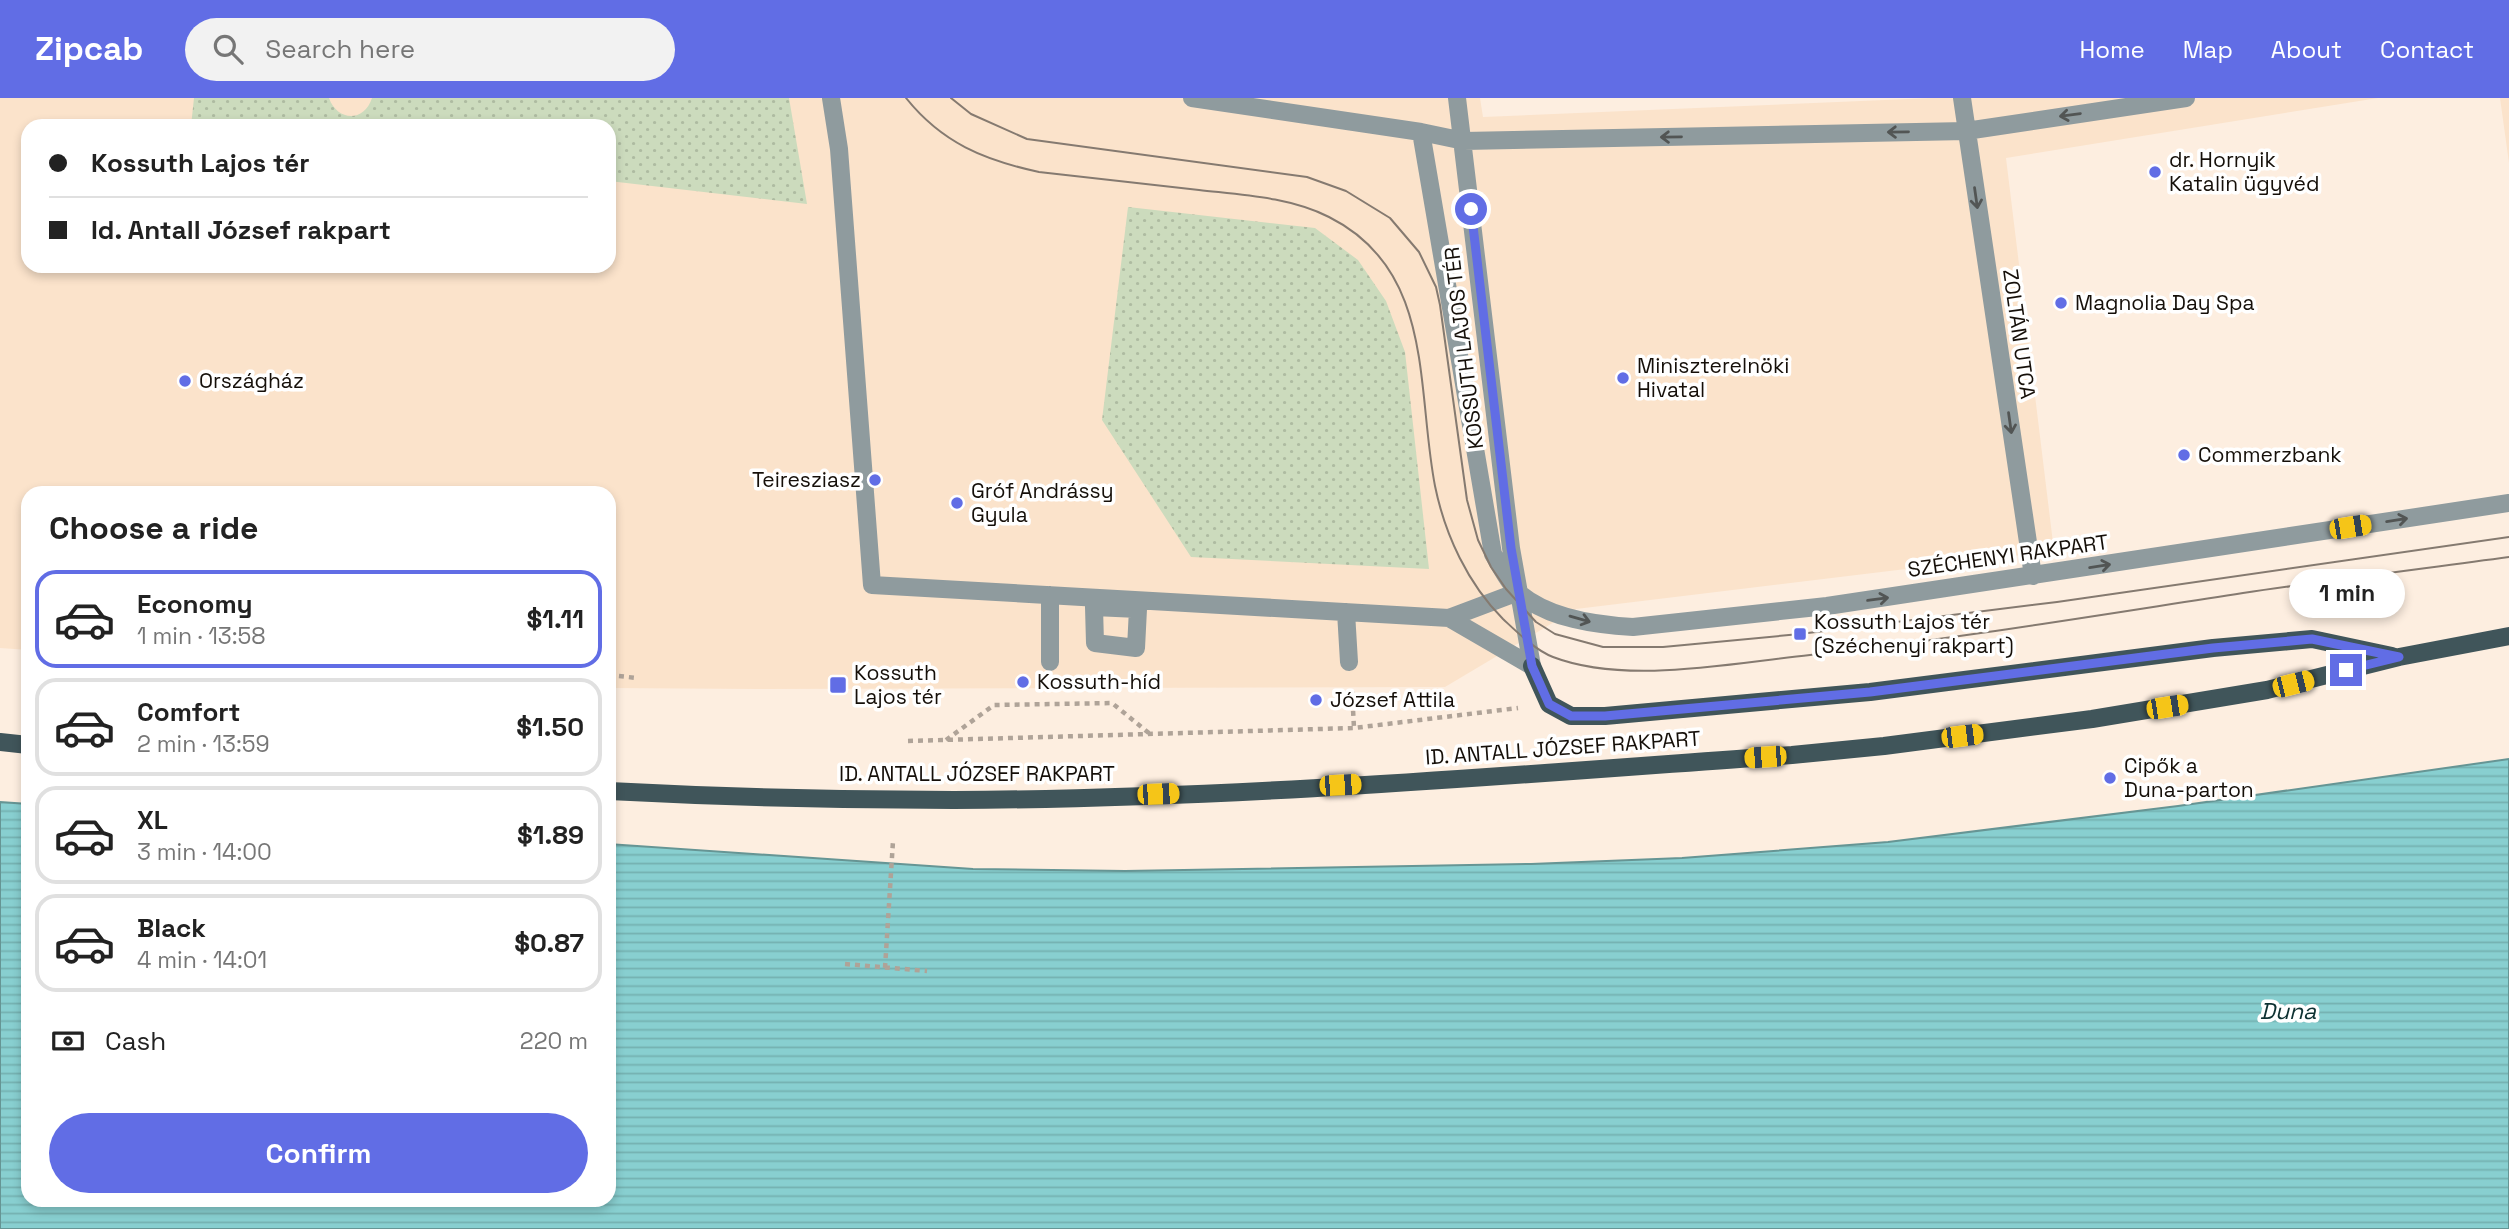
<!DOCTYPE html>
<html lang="en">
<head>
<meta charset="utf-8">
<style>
  body { margin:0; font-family:"Space Grotesk",sans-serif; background:#f2f2f2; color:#222; height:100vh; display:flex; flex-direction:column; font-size:26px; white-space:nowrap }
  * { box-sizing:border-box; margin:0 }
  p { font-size:23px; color:#767676 }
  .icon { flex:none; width:38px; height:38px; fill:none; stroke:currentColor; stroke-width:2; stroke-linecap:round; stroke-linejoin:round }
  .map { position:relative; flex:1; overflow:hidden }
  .panel { position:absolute; left:21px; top:388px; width:595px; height:721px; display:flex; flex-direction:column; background:#fff; border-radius:21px; box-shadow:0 4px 10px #0003 }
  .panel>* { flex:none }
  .top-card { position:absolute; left:21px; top:21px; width:595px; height:154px; border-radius:21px; box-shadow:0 4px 10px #0003; display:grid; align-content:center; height:154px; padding:0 28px; background:#fff }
  .end { position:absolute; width:32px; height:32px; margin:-16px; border:9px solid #616de5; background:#fff; box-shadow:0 0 0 4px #fff }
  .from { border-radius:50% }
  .bubble { position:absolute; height:49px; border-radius:24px; background:#fff; box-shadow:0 4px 10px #0003; font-size:23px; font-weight:700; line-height:49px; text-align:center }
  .car { position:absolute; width:21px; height:42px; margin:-21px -10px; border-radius:9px; box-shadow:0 0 5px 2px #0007; background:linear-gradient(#f5c518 24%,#345 0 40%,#f5c518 0 76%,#345 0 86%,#f5c518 0) }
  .top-card b { display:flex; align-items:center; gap:24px; height:66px; font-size:26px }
  .top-card b+b { border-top:2px solid #e0e0e0 }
  .top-card i { width:18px; height:18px; background:#222 }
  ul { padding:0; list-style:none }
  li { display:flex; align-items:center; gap:21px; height:98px; margin:0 14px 10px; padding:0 14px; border:4px solid #e0e0e0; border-radius:21px }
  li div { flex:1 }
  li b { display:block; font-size:26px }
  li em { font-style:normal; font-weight:700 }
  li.active { border-color:#616de5 }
  li>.icon { width:63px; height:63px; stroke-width:1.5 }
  h2 { padding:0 28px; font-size:32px; line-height:84px }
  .pay { display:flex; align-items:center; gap:18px; height:77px; padding:0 28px; font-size:26px }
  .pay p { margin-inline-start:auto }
  .button { display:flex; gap:14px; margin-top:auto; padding:14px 28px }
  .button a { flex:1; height:80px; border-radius:42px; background:#616de5; color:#fff; font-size:28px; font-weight:700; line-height:80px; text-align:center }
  header { display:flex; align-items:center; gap:42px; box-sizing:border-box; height:98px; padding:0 35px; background:#616de5; color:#fff }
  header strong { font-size:33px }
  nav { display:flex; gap:38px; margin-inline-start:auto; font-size:24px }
  .search { width:490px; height:63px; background:#f2f2f2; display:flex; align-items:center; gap:18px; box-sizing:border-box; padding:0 24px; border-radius:38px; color:#767676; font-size:26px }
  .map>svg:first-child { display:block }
  .built { fill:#fbe3cb; fill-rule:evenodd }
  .grass { fill:url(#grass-dots) }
  .water { fill:url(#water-rules); stroke:#669594; stroke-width:2 }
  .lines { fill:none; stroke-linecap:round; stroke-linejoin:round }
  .path { stroke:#afa398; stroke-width:4.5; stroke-dasharray:5 5; stroke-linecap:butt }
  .minor { stroke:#8f9b9e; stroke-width:18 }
  .major { stroke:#40555a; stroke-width:18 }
  .tram { stroke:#857a70; stroke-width:2 }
  .oneway { stroke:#525554 }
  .route { stroke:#616de5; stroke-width:9 }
  .poi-dot { fill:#616de5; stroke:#fff; stroke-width:2.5 }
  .labels { text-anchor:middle; stroke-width:7; stroke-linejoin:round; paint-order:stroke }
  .poi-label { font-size:21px; fill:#150f09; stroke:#fff; text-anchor:start }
  .street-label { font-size:21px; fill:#150f09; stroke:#fff }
  .water-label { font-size:23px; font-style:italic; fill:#0e3132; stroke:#fff }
</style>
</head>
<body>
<header>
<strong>Zipcab</strong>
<div class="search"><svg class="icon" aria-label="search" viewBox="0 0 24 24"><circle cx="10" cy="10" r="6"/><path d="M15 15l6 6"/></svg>Search here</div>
<nav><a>Home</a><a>Map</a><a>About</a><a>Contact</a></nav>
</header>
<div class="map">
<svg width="2509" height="1131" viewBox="0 0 2509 1131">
  <defs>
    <pattern id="grass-dots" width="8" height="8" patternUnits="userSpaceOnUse" patternTransform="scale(1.75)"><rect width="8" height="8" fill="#ccdbbd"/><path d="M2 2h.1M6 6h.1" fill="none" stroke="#aebba1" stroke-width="1.8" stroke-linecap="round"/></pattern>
    <pattern id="water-rules" width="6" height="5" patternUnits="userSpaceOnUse" patternTransform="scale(1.75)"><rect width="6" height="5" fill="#88cfd0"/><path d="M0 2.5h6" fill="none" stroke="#74b1b1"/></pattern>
  </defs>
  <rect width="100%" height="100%" fill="#fdeee0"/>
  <!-- built -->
  <path class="built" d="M0 0H1480L1483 19 1932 0H2378L2006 60 2054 453 1576 511 1445 589 757 591 609 590V396H28V552L0 550ZM28 28H609V168H28Z
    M2500 0H2509V65Z"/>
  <!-- grass -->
  <path class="grass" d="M194 0H329C337 23 364 25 372 0H789L807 106 609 83V28H191Z
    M1128 109 1315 130 1358 162 1386 203 1405 254 1429 471 1191 459 1102 322Z"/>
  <!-- water -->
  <path class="water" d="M2509 661V1131H0V704L28 706V1102H609V746L973 771 1125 773 1531 766 1682 760 1888 744 2178 708Z"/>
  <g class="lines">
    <!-- path -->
    <path class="path" d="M609 577 637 580
      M1352 593 1354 630
      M946 642 994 607 1112 605 1150 636
      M908 643 1354 630 1518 610
      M845 866 927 873
      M885 870 893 743"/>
    <!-- minor -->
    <path class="minor" d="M831 0 839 51 872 487 1449 520 1532 568
      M1192 0 1421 34 1464 43 1966 33 2186 0
      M1457 0 1511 450 1532 568
      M1962 0 2033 478
      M1421 34 1493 456C1501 469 1509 486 1520 496 1550 521 1596 527 1633 529L1827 508 2509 405
      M1094 509 1138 511 1136 550 1095 545Z
      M1346 514 1349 564
      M1449 520 1518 494
      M1050 564V497"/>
    <!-- major -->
    <path class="major" d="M1532 568 1549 606 1571 618H1605L1870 594 2213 550 2312 541 2392 558
      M0 644 28 647
      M609 693C724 699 839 702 954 702 1234 701 1514 677 1792 657L1884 648 2092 621 2267 592 2399 559 2509 538"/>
    <!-- tram -->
    <path class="tram" d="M906 0C942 45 984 62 1039 74 1092 80 1145 86 1199 92 1243 97 1289 99 1329 119 1435 172 1416 290 1435 388 1445 437 1468 486 1503 521 1517 534 1535 552 1553 559 1626 587 1732 565 1810 557 1955 541 2099 517 2243 495 2332 482 2420 471 2509 459
      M951 0 971 16 1027 41 1307 79 1346 93 1390 120 1419 154 1436 189 1440 207 1467 402 1478 442 1491 469 1506 491 1536 524 1555 536 1603 549H1663L1800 536 2057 504 2509 439"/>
  </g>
  <!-- one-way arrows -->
  <defs><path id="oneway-shaft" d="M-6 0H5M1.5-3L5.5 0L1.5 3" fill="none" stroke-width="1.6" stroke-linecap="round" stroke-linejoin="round" transform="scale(1.75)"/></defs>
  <g class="oneway">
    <use href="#oneway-shaft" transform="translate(2070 17) rotate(172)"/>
    <use href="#oneway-shaft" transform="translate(1898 34) rotate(179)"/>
    <use href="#oneway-shaft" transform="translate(1671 39) rotate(179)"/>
    <use href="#oneway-shaft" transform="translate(1976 100) rotate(82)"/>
    <use href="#oneway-shaft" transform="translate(2010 325) rotate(82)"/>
    <use href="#oneway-shaft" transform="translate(2397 422) rotate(-9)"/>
    <use href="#oneway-shaft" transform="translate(2100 468) rotate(-9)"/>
    <use href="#oneway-shaft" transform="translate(1878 501) rotate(-8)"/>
    <use href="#oneway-shaft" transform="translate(1580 521) rotate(16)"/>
  </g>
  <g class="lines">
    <!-- route -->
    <path class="route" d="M1471 111 1511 450 1532 568 1549 606 1571 618H1605L1870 594 2213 550 2312 541 2399 559 2346 572"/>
  </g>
  <!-- markers -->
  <g class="poi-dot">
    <circle cx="2155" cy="74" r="7"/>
    <circle cx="2061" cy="205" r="7"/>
    <circle cx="1623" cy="280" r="7"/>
    <circle cx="185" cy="283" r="7"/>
    <circle cx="2184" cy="357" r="7"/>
    <circle cx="875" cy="382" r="7"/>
    <circle cx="957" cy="405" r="7"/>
    <rect x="1793" y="529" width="14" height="14" rx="3.5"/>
    <circle cx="1023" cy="584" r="7"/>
    <rect x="829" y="578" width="18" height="18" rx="3.5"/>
    <circle cx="1316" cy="602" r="7"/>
    <circle cx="2110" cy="680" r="7"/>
  </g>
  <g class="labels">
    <!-- poi labels -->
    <g class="poi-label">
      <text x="2169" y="69">dr. Hornyik<tspan x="2169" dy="24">Katalin ügyvéd</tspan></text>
      <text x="2075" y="212">Magnolia Day Spa</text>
      <text x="1637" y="275">Miniszterelnöki<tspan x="1637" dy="24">Hivatal</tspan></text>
      <text x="199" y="290">Országház</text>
      <text x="2198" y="364">Commerzbank</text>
      <text x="861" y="389" text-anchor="end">Teiresziasz</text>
      <text x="971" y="400">Gróf Andrássy<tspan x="971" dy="24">Gyula</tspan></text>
      <text x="1814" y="531">Kossuth Lajos tér<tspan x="1814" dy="24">(Széchenyi rakpart)</tspan></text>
      <text x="854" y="582">Kossuth<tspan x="854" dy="24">Lajos tér</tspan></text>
      <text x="1037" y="591">Kossuth-híd</text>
      <text x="1330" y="609">József Attila</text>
      <text x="2124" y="675">Cipők a<tspan x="2124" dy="24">Duna-parton</tspan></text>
    </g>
    <!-- street labels -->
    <g class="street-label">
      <text transform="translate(2019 236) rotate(82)" y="7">ZOLTÁN UTCA</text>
      <text transform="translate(1464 250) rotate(-97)" y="7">KOSSUTH LAJOS TÉR</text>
      <text transform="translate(2008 458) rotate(-8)" y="7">SZÉCHENYI RAKPART</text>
      <text transform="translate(1563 650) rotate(-4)" y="7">ID. ANTALL JÓZSEF RAKPART</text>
      <text x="977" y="683">ID. ANTALL JÓZSEF RAKPART</text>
    </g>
    <!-- water labels -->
    <g class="water-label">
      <text x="2288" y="921">Duna</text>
    </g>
  </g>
</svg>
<i class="end from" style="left:1471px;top:111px"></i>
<i class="end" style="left:2346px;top:572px"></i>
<div class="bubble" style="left:2289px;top:471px;width:116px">1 min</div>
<i class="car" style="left:2350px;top:429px;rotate:81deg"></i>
<i class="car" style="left:2293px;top:586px;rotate:76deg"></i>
<i class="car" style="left:2167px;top:609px;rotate:81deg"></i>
<i class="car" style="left:1962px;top:638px;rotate:83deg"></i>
<i class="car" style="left:1765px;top:659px;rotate:266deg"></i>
<i class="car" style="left:1340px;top:687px;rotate:87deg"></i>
<i class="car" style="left:1158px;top:696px;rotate:88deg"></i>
<div class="top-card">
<b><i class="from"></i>Kossuth Lajos tér</b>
<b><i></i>Id. Antall József rakpart</b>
</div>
<section class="panel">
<h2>Choose a ride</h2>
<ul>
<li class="active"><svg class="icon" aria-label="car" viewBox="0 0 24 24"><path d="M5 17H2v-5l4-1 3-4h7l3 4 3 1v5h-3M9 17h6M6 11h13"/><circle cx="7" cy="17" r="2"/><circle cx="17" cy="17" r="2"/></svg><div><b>Economy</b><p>1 min · 13:58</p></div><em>$1.11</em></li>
<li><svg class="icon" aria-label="car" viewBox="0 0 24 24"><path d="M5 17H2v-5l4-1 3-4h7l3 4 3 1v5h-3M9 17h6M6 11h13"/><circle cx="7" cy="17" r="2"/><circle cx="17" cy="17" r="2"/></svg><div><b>Comfort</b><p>2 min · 13:59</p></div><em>$1.50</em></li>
<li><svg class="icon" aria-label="car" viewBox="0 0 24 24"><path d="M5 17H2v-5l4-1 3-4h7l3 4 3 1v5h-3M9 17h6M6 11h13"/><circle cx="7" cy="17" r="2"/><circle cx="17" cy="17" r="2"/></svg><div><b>XL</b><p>3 min · 14:00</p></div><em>$1.89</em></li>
<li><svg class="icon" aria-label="car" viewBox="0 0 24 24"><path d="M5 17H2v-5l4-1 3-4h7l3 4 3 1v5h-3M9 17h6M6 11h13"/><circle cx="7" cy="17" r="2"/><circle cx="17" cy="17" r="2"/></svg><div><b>Black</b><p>4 min · 14:01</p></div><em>$0.87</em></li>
</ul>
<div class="pay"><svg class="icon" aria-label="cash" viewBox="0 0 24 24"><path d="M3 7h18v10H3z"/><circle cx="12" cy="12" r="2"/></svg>Cash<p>220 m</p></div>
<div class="button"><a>Confirm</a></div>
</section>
</div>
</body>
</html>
